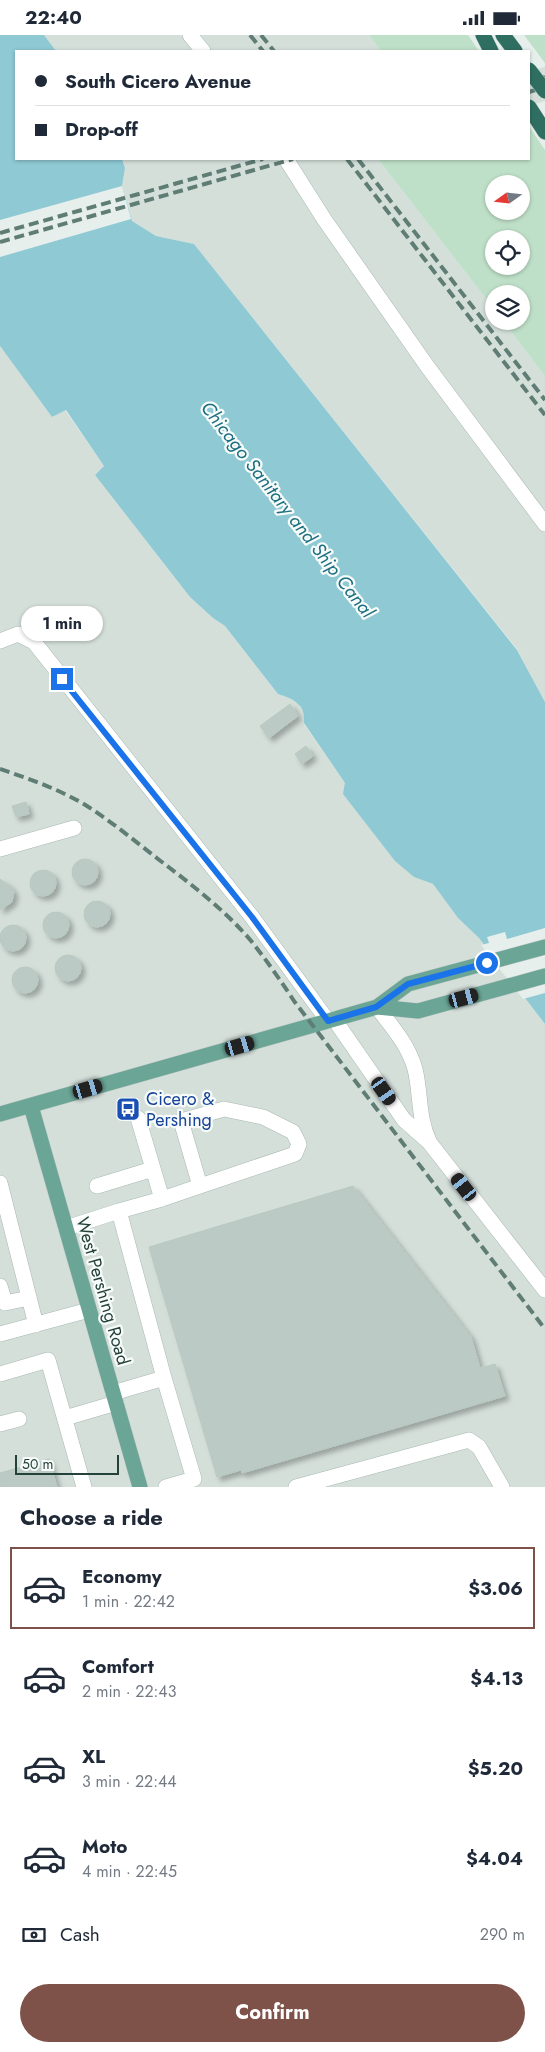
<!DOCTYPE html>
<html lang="en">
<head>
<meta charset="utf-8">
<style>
  body { margin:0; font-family:Jost,sans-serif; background:#f2f2f3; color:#1f2937; height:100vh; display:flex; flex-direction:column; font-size:19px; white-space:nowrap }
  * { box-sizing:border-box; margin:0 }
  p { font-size:16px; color:#747a83 }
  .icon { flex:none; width:28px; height:28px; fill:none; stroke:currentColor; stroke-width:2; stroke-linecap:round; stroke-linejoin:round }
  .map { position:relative; height:1452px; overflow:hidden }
  .drawer { display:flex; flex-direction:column; background:#fff; flex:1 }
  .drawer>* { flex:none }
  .banner { position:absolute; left:15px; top:15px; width:515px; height:110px; border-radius:0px; box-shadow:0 1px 4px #0004; display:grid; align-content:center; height:110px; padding:0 20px; background:#fff }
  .needle { width:32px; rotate:255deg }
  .buttons { position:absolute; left:485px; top:140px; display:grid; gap:10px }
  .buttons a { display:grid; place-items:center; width:45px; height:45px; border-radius:50%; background:#fff; box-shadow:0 1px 4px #0004; font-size:25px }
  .scale { position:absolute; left:15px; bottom:12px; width:104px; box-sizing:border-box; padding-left:5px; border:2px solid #24423a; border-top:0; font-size:14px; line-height:18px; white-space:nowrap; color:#24423a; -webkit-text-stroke:4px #f7fbf9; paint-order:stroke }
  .end { position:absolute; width:22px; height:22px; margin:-11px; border:6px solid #1a73e8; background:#fff; box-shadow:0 0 0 2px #fff }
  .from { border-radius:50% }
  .bubble { position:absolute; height:35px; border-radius:18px; background:#fff; box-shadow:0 1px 4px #0004; font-size:16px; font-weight:700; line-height:35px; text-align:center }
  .car { position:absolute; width:15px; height:30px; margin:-15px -8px; border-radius:6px; box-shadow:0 0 4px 1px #0007; background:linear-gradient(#222 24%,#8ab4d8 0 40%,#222 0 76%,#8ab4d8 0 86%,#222 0) }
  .banner b { display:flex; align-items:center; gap:18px; height:48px; font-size:19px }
  .banner b+b { border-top:1px solid #e0e1e3 }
  .banner i { width:12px; height:12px; background:#1f2937 }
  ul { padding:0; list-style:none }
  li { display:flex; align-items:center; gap:15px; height:82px; margin:0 10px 8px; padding:0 10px; border:2px solid transparent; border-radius:0px }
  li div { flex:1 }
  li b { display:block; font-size:19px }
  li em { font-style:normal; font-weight:700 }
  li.selected { border-color:#7f5249 }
  li>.icon { width:45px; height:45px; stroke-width:1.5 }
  h2 { padding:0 20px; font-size:22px; line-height:60px }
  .pay { display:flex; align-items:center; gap:12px; height:55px; padding:0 20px; font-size:19px }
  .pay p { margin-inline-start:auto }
  .button { display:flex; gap:10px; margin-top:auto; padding:10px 20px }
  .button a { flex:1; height:58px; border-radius:30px; background:#7f5249; color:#fff; font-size:20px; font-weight:700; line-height:58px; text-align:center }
  .status { display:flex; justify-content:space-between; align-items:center; height:35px; padding:0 25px; background:#fff; direction:ltr }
  .status svg { height:14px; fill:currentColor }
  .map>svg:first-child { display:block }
  .built { fill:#d4dfda }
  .green { fill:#bfe0c8; fill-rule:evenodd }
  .water { fill:#8ec9d4; fill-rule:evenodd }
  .pier { fill:#e6efeb; fill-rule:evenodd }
  .building { fill:#bbcac4; stroke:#b8c9c2; filter:url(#shadow) }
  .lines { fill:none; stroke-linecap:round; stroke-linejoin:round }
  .minor-casing { stroke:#a8b8b2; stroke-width:16 }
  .major-casing { stroke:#c2cac8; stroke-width:16 }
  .highway-casing { stroke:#c2cac8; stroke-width:16 }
  .minor { stroke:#fff; stroke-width:15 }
  .major { stroke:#6aa596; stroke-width:15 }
  .highway { stroke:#2f6f62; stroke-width:15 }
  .rail { stroke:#5f7d75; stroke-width:4; stroke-dasharray:10 5; stroke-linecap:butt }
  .highway-bridge-casing { stroke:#c2cac8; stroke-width:16; stroke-linecap:butt }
  .highway-bridge { stroke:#2f6f62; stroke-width:15 }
  .route { stroke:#1a73e8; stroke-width:6 }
  .labels { text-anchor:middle; stroke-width:4.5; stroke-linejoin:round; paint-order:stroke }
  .transit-label { font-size:18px; fill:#164399; stroke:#f7fbf9; text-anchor:start }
  .street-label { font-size:18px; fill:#24423a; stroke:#f7fbf9 }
  .water-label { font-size:19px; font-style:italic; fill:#1c6f80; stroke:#f7fbf9 }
</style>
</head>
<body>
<div class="status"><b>22:40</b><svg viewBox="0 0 49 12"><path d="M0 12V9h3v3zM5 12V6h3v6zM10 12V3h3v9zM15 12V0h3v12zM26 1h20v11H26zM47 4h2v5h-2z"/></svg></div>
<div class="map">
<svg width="545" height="1452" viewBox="0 0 545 1452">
  <defs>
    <filter id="shadow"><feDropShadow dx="4" dy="4" stdDeviation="2.5" flood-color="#0004"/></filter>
  </defs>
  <rect width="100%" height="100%" fill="#e6efeb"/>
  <!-- built -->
  <path class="built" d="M44 0H369L381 16H56Z
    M545 32V66L529 71V36Z
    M122 124H378L494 274V286H503L545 341V667L517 614 194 209 156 201 132 186 122 151 125 133Z
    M0 311 52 382 65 375 104 431 95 440 190 562 213 583 225 591 278 659 287 662 298 668 305 680 304 689 345 748 414 842 433 849 458 883 479 903 545 989V1452H0Z"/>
  <!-- green -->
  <path class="green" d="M369 0H468L479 16H381Z
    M524 0H545V28Z
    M529 91 545 115V341L503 286H521V259H494V274L378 124H529ZM494 149H521V176H494ZM494 204H521V231H494Z"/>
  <!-- water -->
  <path class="water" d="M0 0H44L56 16H16V124H122L125 133 122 151 132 186 156 201 194 209 517 615 545 667V989L479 903 458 883 433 849 414 842 395 826 343 759 345 748 304 688C306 670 294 664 278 659L225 591 213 583 190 562 95 440 104 431 66 375 52 382 0 311ZM25 182 37 191 38 196 32 210 17 212 7 201 11 187Z"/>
  <!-- pier -->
  <path class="pier" d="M122 151 131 184 0 222V185ZM24 184 32 188 36 196 33 205 30 208 22 211 14 208 9 196 16 186Z
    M545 893V958L523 964 481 910 489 908 487 902 505 897 507 904Z"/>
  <!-- building -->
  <path class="building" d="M290 669 298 681 269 703 260 691Z
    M306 711 313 721 302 729 295 719Z
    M26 767 29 779 16 782 12 771Z
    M72 837a13 13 0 1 1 26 0a13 13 0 1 1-26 0Z
    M30 848a13 13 0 1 1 26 0a13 13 0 1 1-26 0Z
    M0 844 10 851 14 857 12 867 0 875Z
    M84 879a13 13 0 1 1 26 0a13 13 0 1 1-26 0Z
    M43 890a13 13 0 1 1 26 0a13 13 0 1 1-26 0Z
    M0 903a13 13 0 1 1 26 0a13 13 0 1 1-26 0Z
    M55 933a13 13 0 1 1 26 0a13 13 0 1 1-26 0Z
    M12 945a13 13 0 1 1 26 0a13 13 0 1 1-26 0Z
    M353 1151 471 1302 480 1333 495 1329 505 1361 242 1438 241 1435 217 1442 149 1212Z
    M49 1424 57 1452H0V1438Z"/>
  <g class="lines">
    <!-- minor casing -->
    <g class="minor-casing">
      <path id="minor" d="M190 0 203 16
        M286 124 324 184 427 331 545 489
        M0 606 18 599 34 607 252 882 328 986
        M0 814 74 793
        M377 972C392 992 408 1009 415 1034 421 1058 418 1083 429 1106
        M334 984 404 1085 429 1107 545 1255
        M0 1148 36 1290
        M97 1151 153 1134
        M162 1164 200 1151 181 1086 224 1074 263 1082 293 1097 299 1109 295 1119 200 1151
        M119 1176 162 1164 138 1083
        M66 1193 119 1176 164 1343
        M0 1251 5 1268 29 1263
        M0 1299 89 1275
        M0 1339 48 1325 84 1452
        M113 1358 164 1343 194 1444 166 1452
        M65 1383 116 1368
        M0 1389 19 1384
        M296 1452 469 1405 479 1412 502 1452"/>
    </g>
    <!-- major casing -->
    <g class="major-casing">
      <path id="major" d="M377 972 418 976 545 941
        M31 1071 140 1452
        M0 1079 377 972 408 949 545 912"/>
    </g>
    <!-- highway casing -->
    <g class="highway-casing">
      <path id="highway" d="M483 0 491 16
        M503 0 515 16
        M529 72 545 97"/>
    </g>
    <!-- minor -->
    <use href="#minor" class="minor"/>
    <!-- major -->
    <use href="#major" class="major"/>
    <!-- highway -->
    <use href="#highway" class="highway"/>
    <!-- rail -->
    <path class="rail" d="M250 0 263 16
      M261 0 274 16
      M529 47 545 42
      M529 57 545 52
      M347 124 545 380
      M358 124 545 365
      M0 198 263 124
      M0 207 293 124
      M0 734C30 744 61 755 87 771 112 787 135 806 158 824 191 849 225 875 252 907 267 926 281 946 294 966L545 1294"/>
    <!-- highway-bridge casing -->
    <g class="highway-bridge-casing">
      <path id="highway-bridge" d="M529 35 545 56"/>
    </g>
    <!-- highway-bridge -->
    <use href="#highway-bridge" class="highway-bridge"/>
  </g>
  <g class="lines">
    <!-- route -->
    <path class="route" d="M62 644 252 882 328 986 376 972 408 949 487 928"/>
  </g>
  <!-- icons -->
  <defs>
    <g id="bus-square" transform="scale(1.25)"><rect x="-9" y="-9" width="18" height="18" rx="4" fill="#1a4fb4" stroke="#f7fbf9"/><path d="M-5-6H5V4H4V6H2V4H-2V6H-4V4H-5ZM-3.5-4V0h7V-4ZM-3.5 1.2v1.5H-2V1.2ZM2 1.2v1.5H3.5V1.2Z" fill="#fff"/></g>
  </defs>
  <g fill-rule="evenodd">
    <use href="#bus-square" x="128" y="1074"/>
  </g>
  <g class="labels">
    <!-- transit labels -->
    <g class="transit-label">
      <text x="146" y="1070">Cicero &amp;<tspan x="146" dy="21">Pershing</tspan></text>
    </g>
    <!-- street labels -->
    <g class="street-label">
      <text transform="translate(103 1256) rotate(74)" y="6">West Pershing Road</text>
    </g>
    <!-- water labels -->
    <g class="water-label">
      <text transform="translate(288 474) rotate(52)" y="7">Chicago Sanitary and Ship Canal</text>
    </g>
  </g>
</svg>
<div class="buttons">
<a><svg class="needle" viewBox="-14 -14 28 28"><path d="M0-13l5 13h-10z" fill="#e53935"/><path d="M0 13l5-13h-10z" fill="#747a83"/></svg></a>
<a><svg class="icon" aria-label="locate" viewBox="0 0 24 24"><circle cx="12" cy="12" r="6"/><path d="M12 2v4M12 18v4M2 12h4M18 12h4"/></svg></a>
<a><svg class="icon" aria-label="layers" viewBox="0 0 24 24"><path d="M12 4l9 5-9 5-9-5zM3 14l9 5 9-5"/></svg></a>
</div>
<div class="scale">50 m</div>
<i class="end from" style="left:487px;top:928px"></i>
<i class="end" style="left:62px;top:644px"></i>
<div class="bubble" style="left:21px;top:571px;width:82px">1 min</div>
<i class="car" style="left:464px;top:963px;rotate:75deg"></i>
<i class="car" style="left:240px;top:1011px;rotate:74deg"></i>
<i class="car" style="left:88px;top:1054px;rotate:74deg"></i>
<i class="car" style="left:384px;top:1056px;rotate:145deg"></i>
<i class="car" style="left:464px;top:1152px;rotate:322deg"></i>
<div class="banner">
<b><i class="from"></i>South Cicero Avenue</b>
<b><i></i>Drop-off</b>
</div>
</div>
<section class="drawer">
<h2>Choose a ride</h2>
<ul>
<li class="selected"><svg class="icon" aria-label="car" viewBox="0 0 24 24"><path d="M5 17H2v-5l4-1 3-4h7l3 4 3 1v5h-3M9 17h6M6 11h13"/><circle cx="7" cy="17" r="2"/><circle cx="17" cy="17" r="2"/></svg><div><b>Economy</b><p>1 min · 22:42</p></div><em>$3.06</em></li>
<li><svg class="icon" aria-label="car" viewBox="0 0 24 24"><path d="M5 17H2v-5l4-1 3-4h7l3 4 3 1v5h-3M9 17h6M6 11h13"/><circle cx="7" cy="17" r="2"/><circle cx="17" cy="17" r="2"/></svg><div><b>Comfort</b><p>2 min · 22:43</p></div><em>$4.13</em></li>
<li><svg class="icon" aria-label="car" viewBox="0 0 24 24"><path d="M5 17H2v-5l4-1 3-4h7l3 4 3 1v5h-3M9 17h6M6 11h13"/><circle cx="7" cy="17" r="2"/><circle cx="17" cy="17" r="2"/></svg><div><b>XL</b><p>3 min · 22:44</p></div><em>$5.20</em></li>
<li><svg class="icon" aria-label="car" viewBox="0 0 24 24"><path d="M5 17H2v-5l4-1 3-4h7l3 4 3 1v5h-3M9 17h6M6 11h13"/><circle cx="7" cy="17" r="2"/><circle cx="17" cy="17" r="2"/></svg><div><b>Moto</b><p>4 min · 22:45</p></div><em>$4.04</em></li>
</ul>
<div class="pay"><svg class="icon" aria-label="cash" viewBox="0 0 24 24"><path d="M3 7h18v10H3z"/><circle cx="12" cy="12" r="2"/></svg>Cash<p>290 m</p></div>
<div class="button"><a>Confirm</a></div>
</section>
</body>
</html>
